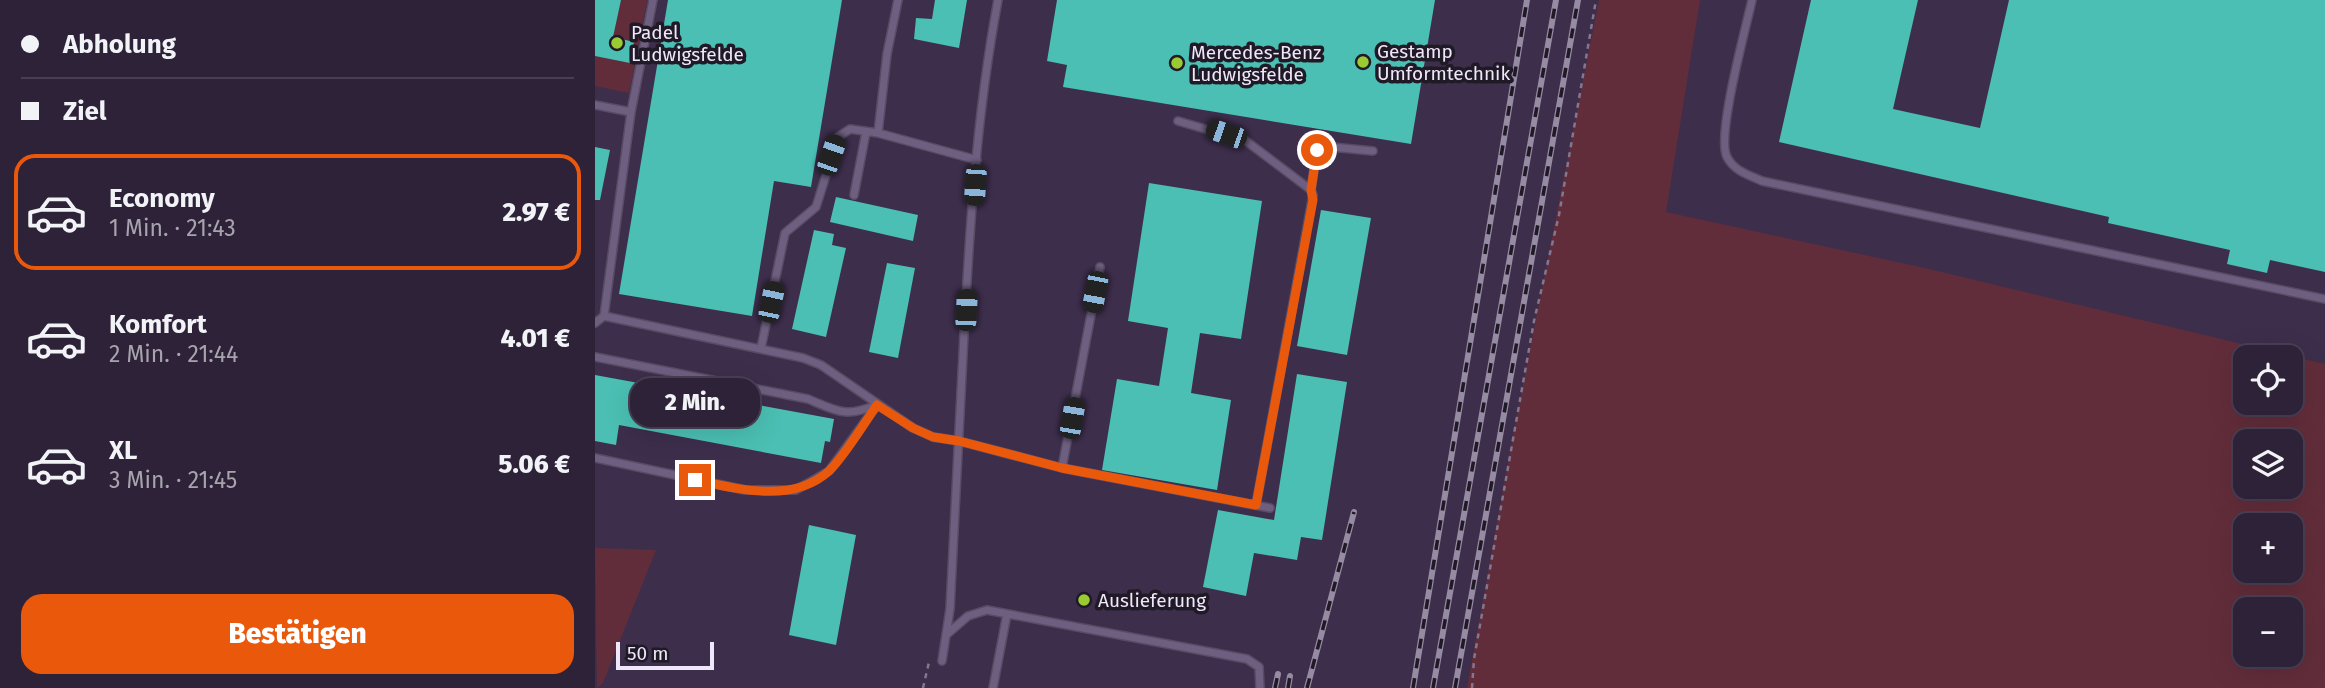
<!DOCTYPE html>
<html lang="de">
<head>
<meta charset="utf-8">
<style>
  body { margin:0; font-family:"Fira Sans",sans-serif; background:#362a41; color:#f1f3f6; height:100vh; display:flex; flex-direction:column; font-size:26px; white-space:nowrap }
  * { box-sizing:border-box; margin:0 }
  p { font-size:23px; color:#a7a4ae }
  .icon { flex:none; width:38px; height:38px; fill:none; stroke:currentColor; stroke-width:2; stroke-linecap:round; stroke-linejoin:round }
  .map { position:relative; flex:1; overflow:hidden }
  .panel { display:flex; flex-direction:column; background:#2e2239; width:595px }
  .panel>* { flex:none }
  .top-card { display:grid; align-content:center; height:154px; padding:0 21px; background:#2e2239 }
  .buttons { position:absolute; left:1638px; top:345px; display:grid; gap:14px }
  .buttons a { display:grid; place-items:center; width:70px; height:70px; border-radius:14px; background:#2e2239; box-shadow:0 7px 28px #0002,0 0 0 2px #493f53; font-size:35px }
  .scale { position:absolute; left:21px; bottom:18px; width:98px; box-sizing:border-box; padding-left:7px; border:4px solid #efe7fa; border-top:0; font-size:19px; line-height:24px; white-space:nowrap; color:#efe7fa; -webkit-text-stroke:5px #201a27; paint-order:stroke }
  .end { position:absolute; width:32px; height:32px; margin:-16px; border:9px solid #ea580c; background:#fff; box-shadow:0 0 0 4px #fff }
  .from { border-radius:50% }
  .bubble { position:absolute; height:49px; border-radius:21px; background:#2e2239; box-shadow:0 7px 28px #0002,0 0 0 2px #493f53; font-size:23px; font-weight:800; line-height:49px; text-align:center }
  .car { position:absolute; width:21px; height:42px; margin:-21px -10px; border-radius:9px; box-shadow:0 0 5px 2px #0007; background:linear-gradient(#222 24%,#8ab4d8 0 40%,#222 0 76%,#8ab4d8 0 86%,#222 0) }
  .top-card b { display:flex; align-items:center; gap:24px; height:66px; font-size:26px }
  .top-card b+b { border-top:2px solid #493f53 }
  .top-card i { width:18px; height:18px; background:#f1f3f6 }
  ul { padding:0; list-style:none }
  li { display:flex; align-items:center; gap:21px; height:116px; margin:0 14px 10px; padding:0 7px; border:4px solid transparent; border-radius:21px }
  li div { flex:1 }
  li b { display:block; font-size:26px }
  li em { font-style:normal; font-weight:800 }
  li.active { border-color:#ea580c }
  li>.icon { width:63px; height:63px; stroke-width:1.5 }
  .primary-button { display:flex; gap:14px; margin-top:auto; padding:14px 21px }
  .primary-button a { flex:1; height:80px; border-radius:21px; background:#ea580c; color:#fff; font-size:28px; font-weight:800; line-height:80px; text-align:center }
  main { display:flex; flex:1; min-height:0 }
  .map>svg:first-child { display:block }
  .green { fill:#622d3a; fill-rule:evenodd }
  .building { fill:#4bbfb3 }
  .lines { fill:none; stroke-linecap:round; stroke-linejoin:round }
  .service-casing { stroke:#584c65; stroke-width:10 }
  .path { stroke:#837790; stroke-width:2.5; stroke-dasharray:5 5; stroke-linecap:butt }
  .service { stroke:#6e5f80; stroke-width:7 }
  .rail-casing { stroke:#968ba3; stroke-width:6 }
  .rail { stroke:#201a27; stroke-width:3.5; stroke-dasharray:10; stroke-linecap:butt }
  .route { stroke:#ea580c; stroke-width:9 }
  .poi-dot { fill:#9bcb32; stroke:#201a27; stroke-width:2.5 }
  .labels { text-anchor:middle; stroke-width:7; stroke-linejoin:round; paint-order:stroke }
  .poi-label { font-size:19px; fill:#efe7fa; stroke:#201a27; text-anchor:start }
</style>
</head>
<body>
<main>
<section class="panel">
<div class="top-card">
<b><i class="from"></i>Abholung</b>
<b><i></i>Ziel</b>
</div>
<ul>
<li class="active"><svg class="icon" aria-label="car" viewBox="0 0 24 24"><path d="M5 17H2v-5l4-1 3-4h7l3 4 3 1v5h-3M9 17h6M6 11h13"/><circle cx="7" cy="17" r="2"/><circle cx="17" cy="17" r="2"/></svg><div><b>Economy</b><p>1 Min. · 21:43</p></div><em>2.97 €</em></li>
<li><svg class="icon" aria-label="car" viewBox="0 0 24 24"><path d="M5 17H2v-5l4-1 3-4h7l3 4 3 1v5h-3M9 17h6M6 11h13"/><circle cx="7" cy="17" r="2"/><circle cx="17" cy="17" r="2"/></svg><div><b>Komfort</b><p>2 Min. · 21:44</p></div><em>4.01 €</em></li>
<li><svg class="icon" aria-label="car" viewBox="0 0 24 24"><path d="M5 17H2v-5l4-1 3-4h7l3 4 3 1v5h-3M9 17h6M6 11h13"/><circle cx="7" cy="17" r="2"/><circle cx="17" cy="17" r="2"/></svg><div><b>XL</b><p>3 Min. · 21:45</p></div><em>5.06 €</em></li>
</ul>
<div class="primary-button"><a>Bestätigen</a></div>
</section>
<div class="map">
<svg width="1730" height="688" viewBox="0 0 1730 688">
  <rect width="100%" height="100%" fill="#3d2e4c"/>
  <!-- green -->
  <path class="green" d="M0 0H52L34 93 0 86Z
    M1004 0H1105L1071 212 1334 269 1730 364V688H872L918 435ZM1696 357V402H1650V357ZM1696 441V486H1650V441ZM1650 525H1696V570H1650ZM1650 609H1696V654H1650Z
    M0 548 61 550 8 683 2 688Z"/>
  <!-- building -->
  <path class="building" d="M0 0H26L18 37 39 42 35 63 0 56Z
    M73 0H247L216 187 179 181 157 316 24 294Z
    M340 0H372L364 48 319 39 321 18 337 19Z
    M462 0H840L816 144 468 87 472 65 452 61Z
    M1216 0H1323L1298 109 1385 128 1414 0H1730V272L1675 260 1672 273 1632 264 1635 250 1513 223 1514 217 1184 142Z
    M0 147 15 150 5 200H0Z
    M554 183 667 201 646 339 605 333 596 393 636 400 622 490 507 470 522 379 564 386 573 328 533 321Z
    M241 197 323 215 318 241 235 222Z
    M726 210 776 218 752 355 702 346Z
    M219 230 239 234 237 245 251 248 231 337 197 329Z
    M292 263 320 268 303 358 274 352Z
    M702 374 752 382 727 540 706 537 702 560 659 553 651 596 608 587 623 510 679 520Z
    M0 375 239 419 235 442 230 441 226 463 24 425 21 445 0 441Z
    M214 525 261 535 241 645 194 635Z"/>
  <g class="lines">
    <!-- service casing -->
    <g class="service-casing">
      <path id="service" d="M1157 0C1151 28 1121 136 1132 157 1139 171 1154 175 1167 181L1730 299
        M0 105 36 112 9 316 0 323
        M36 112 58 0
        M583 121 651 141 716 190 718 195 661 505
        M283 133 292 54 303 0
        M716 190 722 150 726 146 778 151
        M259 195 271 132
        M9 316 208 358 226 365 318 428 338 437 364 441 467 468 675 508
        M166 348 190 233 221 207 243 137 255 129 283 133 382 160
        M0 357 213 399C242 411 250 418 281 405
        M0 458 150 490H201L234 471 282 405
        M467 468 505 267
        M351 635 373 616 392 610 652 659 664 667 665 688
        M347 661 355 609C359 524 364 439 368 354 374 236 381 117 403 0
        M398 688 412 614"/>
    </g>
    <!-- path -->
    <path class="path" d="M328 688 334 662
      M877 688 879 659 939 321 964 215 1001 0"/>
    <!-- service -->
    <use href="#service" class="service"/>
    <!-- rail casing -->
    <g class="rail-casing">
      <path id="rail" d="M680 688 683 674
        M693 688 695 676
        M712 688 759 512
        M818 688 932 0
        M838 688 961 0
        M860 688 983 0"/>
    </g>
    <!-- rail -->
    <use href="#rail" class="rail"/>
  </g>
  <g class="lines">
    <!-- route -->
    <path class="route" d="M100 480C143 489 198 504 234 471 249 457 270 422 282 405L318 428 338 437 364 441 467 468 661 505 718 200 716 190 722 150"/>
  </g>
  <!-- markers -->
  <g class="poi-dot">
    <circle cx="22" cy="43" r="7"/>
    <circle cx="768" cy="62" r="7"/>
    <circle cx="582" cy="63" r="7"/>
    <circle cx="489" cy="600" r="7"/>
  </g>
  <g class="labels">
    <!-- poi labels -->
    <g class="poi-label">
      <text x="36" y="39">Padel<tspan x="36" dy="22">Ludwigsfelde</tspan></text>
      <text x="782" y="58">Gestamp<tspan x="782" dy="22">Umformtechnik</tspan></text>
      <text x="596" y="59">Mercedes-Benz<tspan x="596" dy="22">Ludwigsfelde</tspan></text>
      <text x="503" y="607">Auslieferung</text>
    </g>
  </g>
</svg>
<div class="buttons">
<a><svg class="icon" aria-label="locate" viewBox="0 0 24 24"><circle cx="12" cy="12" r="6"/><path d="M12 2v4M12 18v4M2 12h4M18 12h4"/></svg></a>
<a><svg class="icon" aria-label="layers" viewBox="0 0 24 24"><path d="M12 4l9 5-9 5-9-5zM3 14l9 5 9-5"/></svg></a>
<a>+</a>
<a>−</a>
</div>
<div class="scale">50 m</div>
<i class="end from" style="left:722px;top:150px"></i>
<i class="end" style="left:100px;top:480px"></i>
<div class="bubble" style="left:35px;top:378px;width:130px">2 Min.</div>
<i class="car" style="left:631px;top:134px;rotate:289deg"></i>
<i class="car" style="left:236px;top:155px;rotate:19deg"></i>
<i class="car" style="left:380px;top:185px;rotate:184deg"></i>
<i class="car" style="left:500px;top:292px;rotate:191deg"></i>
<i class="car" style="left:176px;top:302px;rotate:12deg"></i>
<i class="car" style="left:371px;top:310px;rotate:3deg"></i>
<i class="car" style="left:477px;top:418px;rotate:10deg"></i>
</div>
</main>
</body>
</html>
